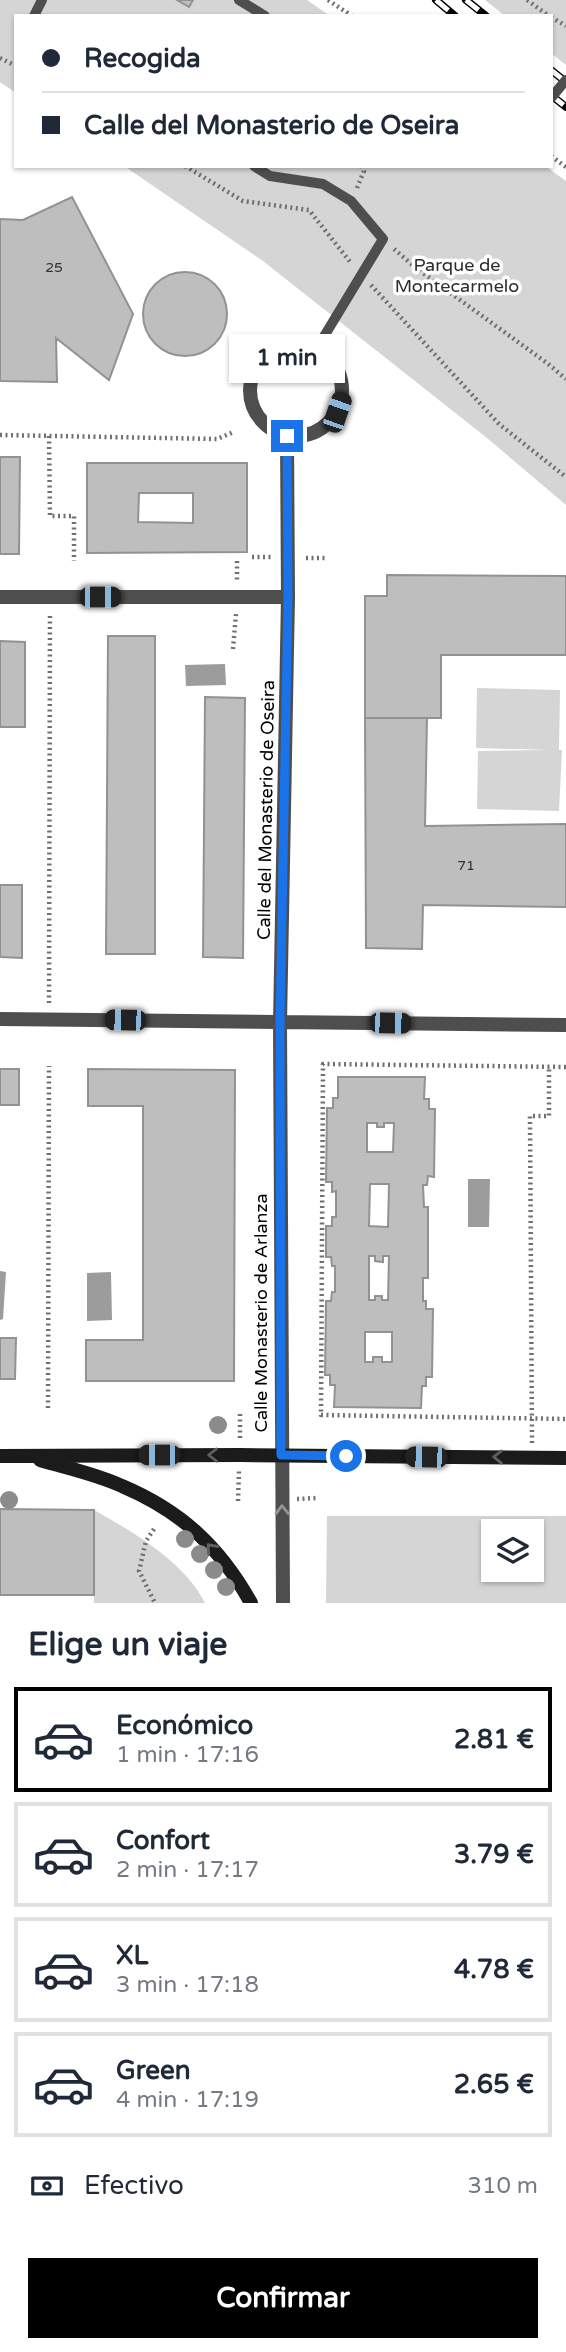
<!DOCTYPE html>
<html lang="es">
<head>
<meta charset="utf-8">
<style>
  body { margin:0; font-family:"Varela Round",sans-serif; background:#f6f6f7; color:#1f2937; height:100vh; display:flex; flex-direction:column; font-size:26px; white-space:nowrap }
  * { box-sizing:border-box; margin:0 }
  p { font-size:23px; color:#747a83 }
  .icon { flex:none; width:38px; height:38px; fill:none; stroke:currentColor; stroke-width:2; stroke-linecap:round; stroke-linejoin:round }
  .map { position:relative; height:1603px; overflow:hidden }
  .sheet { display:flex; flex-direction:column; background:#fff; flex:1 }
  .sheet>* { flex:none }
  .banner { position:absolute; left:14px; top:14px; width:539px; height:154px; border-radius:0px; box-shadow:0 2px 5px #0004; display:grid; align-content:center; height:154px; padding:0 28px; background:#fff }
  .buttons { position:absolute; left:481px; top:1519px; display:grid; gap:14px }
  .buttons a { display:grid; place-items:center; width:63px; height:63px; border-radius:0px; background:#fff; box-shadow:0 2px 5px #0004; font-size:35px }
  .end { position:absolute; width:32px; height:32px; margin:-16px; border:9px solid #1a73e8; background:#fff; box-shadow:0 0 0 4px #fff }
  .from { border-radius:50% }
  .bubble { position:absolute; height:49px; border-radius:0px; background:#fff; box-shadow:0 2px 5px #0004; font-size:23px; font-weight:700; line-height:49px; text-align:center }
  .car { position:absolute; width:21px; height:42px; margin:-21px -10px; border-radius:9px; box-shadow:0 0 5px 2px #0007; background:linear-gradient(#222 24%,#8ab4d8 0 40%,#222 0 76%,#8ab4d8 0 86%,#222 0) }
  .banner b { display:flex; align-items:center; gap:24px; height:66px; font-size:26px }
  .banner b+b { border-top:2px solid #e0e1e3 }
  .banner i { width:18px; height:18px; background:#1f2937 }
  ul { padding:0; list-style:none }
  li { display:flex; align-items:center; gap:21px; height:105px; margin:0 14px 10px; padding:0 14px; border:4px solid #e0e1e3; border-radius:0px }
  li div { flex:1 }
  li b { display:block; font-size:26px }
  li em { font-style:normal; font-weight:700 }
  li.on { border-color:#000 }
  li>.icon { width:63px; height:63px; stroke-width:1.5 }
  h2 { padding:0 28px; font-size:32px; line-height:84px }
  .pay { display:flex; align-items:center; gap:18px; height:77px; padding:0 28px; font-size:26px }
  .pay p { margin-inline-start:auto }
  .primary-button { display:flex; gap:14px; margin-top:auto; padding:14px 28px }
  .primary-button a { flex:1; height:80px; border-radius:0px; background:#000; color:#fff; font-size:28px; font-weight:700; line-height:80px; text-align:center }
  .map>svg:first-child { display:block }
  .green { fill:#d5d5d5; fill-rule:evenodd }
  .water { fill:#9c9c9c }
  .building { fill:#bebebe; stroke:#929292; stroke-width:2; fill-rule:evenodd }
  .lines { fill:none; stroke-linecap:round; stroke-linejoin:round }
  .path { stroke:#707070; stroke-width:4.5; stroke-dasharray:2 3.5; stroke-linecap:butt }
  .lane { stroke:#4e4e4e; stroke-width:10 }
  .street { stroke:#4e4e4e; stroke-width:14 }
  .secondary { stroke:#1b1b1b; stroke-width:14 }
  .rail-casing { stroke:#000; stroke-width:8 }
  .rail { stroke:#fff; stroke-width:5; stroke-dasharray:16; stroke-linecap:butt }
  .lane-bridge { stroke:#4e4e4e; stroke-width:10 }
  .tree { fill:#8b8b8b }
  .oneway { stroke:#5f5f5f }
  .oneway2 { stroke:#959595 }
  .route { stroke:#1a73e8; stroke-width:9 }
  .labels { text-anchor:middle; stroke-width:7; stroke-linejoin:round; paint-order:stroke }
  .number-label { font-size:14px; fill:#303030 }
  .park-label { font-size:18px; fill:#2c2c2c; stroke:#fff }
  .street-label { font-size:18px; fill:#000; stroke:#fff }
</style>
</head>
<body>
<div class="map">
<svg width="566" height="1603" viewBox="0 0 566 1603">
  <rect width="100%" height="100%" fill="#fff"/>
  <!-- green -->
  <path class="green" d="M0 0H307L330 16H16V93L0 82Z
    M485 0H566V65L551 53V16H505Z
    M124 166H545L566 181V505L487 438 263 261Z
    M477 688 560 690 559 750H562L559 811 477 809 478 751 550 750 476 748Z
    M94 1510C133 1532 185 1562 205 1603H94Z
    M327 1516H566V1603H326ZM494 1531H532V1570H494Z"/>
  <!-- water -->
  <path class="water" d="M225 664 226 685 186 686 185 665Z
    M468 1179H490L489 1227H468Z
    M0 1271 6 1272 3 1319 0 1320Z
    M111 1272 112 1320 87 1321V1273Z"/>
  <!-- building -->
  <path class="building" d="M177 0H193L189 7Z
    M72 197 133 314 109 380 56 338 57 382 0 381V219L23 220Z
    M143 314a42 42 0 1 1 84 0a42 42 0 1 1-84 0Z
    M0 457H20L19 554H0Z
    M87 463H247V552L87 553ZM139 493H193V523L138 522Z
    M387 575 566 576V655H441V718H365V596H387Z
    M108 636H155V954H106Z
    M0 641 25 642V727H0Z
    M205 697 245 698 243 958 203 957Z
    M365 718H427L425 826 566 824V907L423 905 422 949 366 948Z
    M0 885H22V958L0 957Z
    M0 1069H19V1105H0Z
    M88 1069 235 1070 234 1381H86V1340H143V1106H88Z
    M338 1077H425L424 1099H429V1109H435L434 1177 428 1176 427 1185H423L424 1207H428V1278H423V1301H426V1309H433L432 1377H426V1386H422L421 1408 334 1407 335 1385H330V1375H325L326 1301H331L332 1292H335V1266H332L331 1257H326V1226H332V1217H336V1191L332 1192V1182H326L327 1108H333V1098H338ZM367 1123H377V1127H384V1123H394L393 1152H367ZM370 1184H389L388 1227 369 1226ZM369 1256H375V1261L383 1262V1256H389L388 1300H382V1296H375V1300H369ZM365 1332H392V1362H382V1357H373V1362H365Z
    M0 1338H16L15 1379H0Z
    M0 1509 94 1510V1595H0Z"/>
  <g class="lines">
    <!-- path -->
    <path class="path" d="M328 0 352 16
      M527 0 549 16
      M551 17 566 26
      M0 58 16 66
      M551 156 566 167
      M185 166 243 201 309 210 351 263
      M357 188 364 171 362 166
      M394 249 416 268 547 363 566 379
      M371 285 499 424 566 477
      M0 435 217 439 234 432
      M49 436 50 516H74V561
      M252 557H272
      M306 558H327
      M237 561V581
      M233 649 236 614
      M49 1003 50 613
      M566 1067 323 1064 321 1415 566 1419
      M48 1408 49 1066
      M240 1438V1411
      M532 1443 530 1116H549V1067
      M297 1499 317 1498
      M238 1501 239 1471
      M154 1529 146 1541 139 1571 155 1603"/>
    <!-- lane -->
    <path class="lane" d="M239 0 265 16
      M34 16 42 0
      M254 166 270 176 323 184 351 201 383 239 317 348"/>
    <!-- street -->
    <path class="street" d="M250 390a46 46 0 1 1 92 0a46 46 0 1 1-92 0Z
      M0 597H288
      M0 1019 566 1025
      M283 1603 280 1023 288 597 287 436"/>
    <!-- secondary -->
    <path class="secondary" d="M0 1456 240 1455 566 1458
      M40 1460C67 1468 96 1474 122 1486 181 1511 220 1547 251 1603"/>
    <!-- rail casing -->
    <g class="rail-casing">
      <path id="rail" d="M436 0 455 16
        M466 0 486 16
        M551 70 566 82
        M551 95 566 107"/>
    </g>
    <!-- rail -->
    <use href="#rail" class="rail"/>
    <!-- lane-bridge -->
    <path class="lane-bridge" d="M551 98 566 80"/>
  </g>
  <!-- trees -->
  <g class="tree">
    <circle cx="218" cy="1425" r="9"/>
    <circle cx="9" cy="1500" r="9"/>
    <circle cx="185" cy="1539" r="9"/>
    <circle cx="200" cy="1554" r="9"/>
    <circle cx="214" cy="1570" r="9"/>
    <circle cx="226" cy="1587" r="9"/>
  </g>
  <!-- one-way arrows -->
  <defs><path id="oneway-chevron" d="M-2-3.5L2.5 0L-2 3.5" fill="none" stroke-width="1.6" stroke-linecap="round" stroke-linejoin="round" transform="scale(1.75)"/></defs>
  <g class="oneway">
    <use href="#oneway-chevron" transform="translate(213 1455) rotate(180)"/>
    <use href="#oneway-chevron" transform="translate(498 1457) rotate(-179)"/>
    <use href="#oneway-chevron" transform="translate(211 1548) rotate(-132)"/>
  </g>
  <use class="oneway2" href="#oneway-chevron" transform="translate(282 1510) rotate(-91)"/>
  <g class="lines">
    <!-- route -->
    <path class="route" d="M287 436 288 597 280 1023 281 1455 346 1456"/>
  </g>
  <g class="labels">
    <!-- number labels -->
    <g class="number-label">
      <text x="54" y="272">25</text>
      <text x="466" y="870">71</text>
    </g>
    <!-- park labels -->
    <g class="park-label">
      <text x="457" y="271">Parque de<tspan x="457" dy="21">Montecarmelo</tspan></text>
    </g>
    <!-- street labels -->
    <g class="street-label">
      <text transform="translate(266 810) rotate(-89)" y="6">Calle del Monasterio de Oseira</text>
      <text transform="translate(261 1313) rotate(-90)" y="6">Calle Monasterio de Arlanza</text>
    </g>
  </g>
</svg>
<div class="buttons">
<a><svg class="icon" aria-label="layers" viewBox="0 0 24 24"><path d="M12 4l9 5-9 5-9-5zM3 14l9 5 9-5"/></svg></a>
</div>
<i class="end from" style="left:346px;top:1456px"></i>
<i class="end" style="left:287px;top:436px"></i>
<div class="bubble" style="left:229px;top:334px;width:116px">1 min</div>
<i class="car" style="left:337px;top:412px;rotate:19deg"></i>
<i class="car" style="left:100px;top:597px;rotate:90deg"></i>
<i class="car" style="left:125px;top:1020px;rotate:271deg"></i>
<i class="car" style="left:390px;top:1023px;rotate:91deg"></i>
<i class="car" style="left:159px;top:1455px;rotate:270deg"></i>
<i class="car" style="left:426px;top:1457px;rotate:271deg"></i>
<div class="banner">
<b><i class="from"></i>Recogida</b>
<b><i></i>Calle del Monasterio de Oseira</b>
</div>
</div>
<section class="sheet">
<h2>Elige un viaje</h2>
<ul>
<li class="on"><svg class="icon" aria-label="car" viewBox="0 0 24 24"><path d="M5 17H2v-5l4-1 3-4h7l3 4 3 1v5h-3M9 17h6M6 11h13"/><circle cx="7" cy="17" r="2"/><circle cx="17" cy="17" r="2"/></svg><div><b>Económico</b><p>1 min · 17:16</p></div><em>2.81 €</em></li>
<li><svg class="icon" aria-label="car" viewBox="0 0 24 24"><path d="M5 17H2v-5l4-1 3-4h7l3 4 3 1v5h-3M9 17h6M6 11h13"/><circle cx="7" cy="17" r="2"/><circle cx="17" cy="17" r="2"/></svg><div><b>Confort</b><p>2 min · 17:17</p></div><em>3.79 €</em></li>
<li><svg class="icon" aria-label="car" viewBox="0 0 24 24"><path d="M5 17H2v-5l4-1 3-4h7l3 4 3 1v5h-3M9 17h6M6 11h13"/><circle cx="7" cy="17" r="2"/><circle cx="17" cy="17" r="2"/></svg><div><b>XL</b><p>3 min · 17:18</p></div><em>4.78 €</em></li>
<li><svg class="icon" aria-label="car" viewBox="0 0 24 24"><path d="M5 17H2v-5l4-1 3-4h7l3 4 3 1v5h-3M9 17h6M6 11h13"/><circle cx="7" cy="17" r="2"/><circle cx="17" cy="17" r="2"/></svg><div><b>Green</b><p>4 min · 17:19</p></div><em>2.65 €</em></li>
</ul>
<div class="pay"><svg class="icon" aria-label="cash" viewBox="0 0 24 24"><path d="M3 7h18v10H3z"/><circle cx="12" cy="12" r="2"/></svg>Efectivo<p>310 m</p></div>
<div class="primary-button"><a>Confirmar</a></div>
</section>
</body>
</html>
